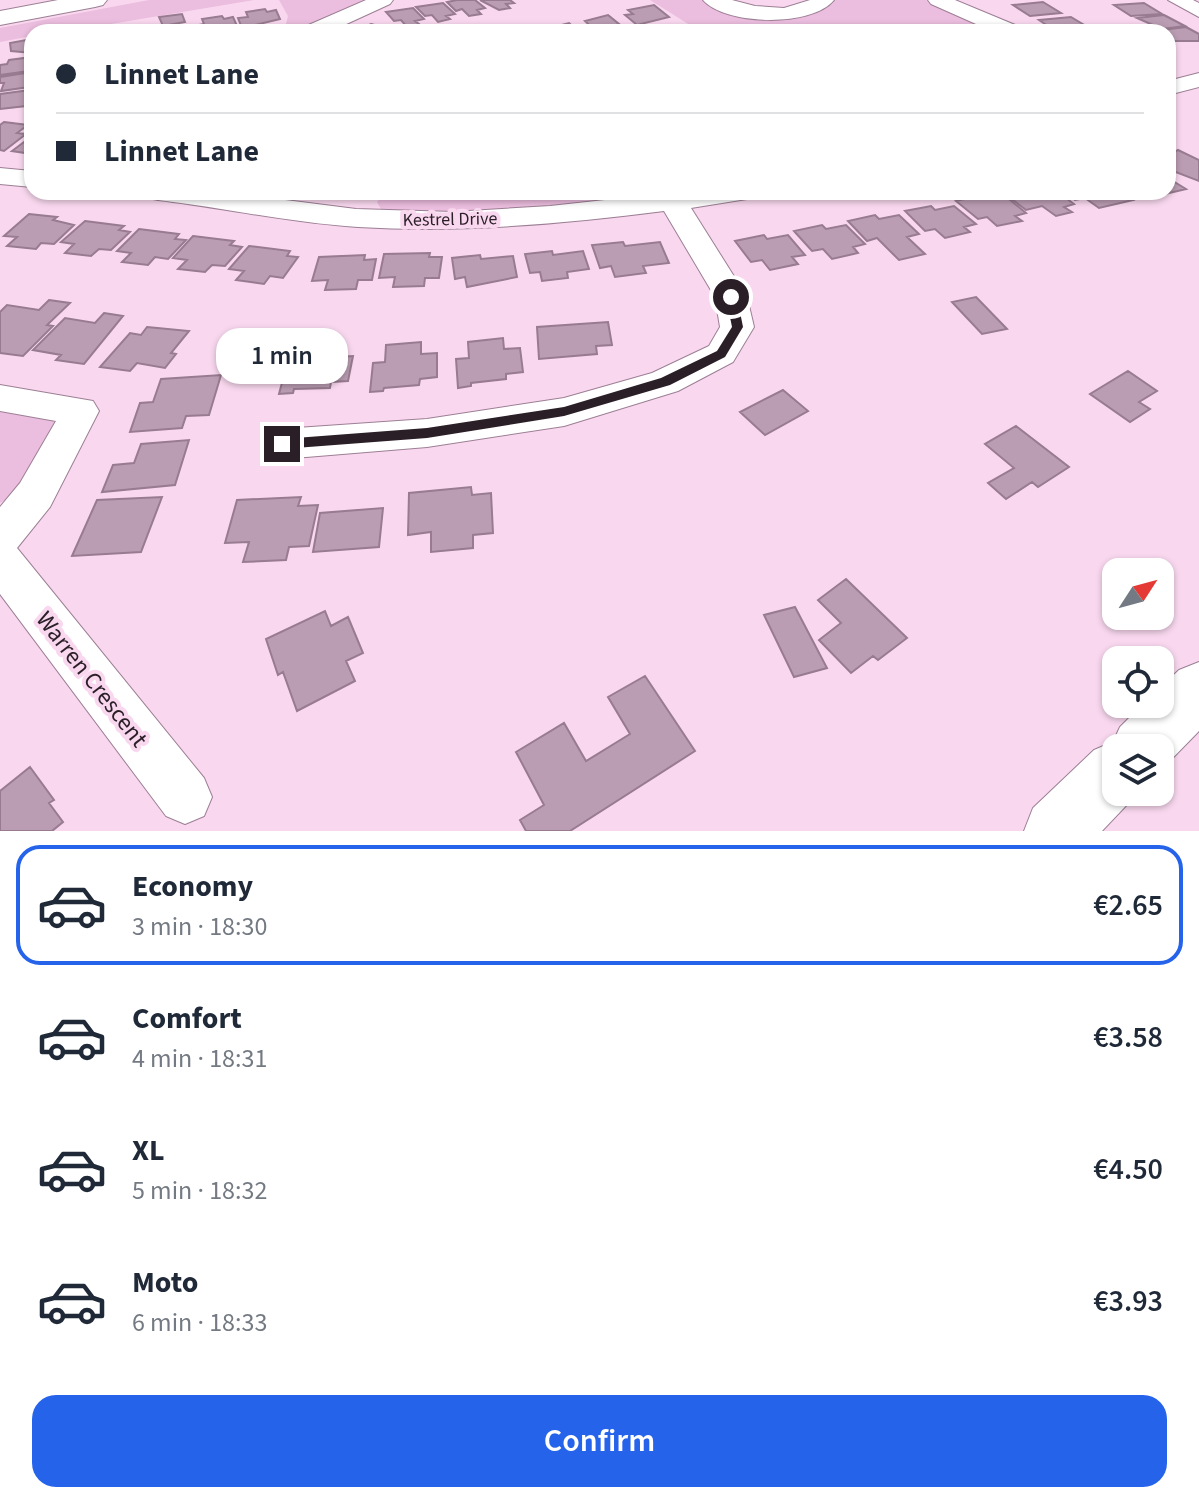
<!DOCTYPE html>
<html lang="en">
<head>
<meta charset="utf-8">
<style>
  body { margin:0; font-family:"Source Sans 3",sans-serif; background:#f2f2f3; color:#1f2937; height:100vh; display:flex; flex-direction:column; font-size:30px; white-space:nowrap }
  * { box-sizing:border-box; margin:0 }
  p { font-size:26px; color:#747a83 }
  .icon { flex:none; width:44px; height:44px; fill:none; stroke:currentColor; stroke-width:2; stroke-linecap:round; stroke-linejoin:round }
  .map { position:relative; height:831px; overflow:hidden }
  .drawer { display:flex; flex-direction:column; background:#fff; flex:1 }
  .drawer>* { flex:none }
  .banner { position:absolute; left:24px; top:24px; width:1152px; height:176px; border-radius:24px; box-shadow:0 2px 6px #0004; display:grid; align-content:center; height:176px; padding:0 32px; background:#fff }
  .needle { width:52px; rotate:54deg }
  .fabs { position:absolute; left:1102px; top:558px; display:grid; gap:16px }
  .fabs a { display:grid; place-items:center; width:72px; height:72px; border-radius:16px; background:#fff; box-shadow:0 2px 6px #0004; font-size:40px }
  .end { position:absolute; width:36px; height:36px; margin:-18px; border:10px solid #2a1e27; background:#fff; box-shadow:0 0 0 4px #fff }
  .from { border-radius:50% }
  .bubble { position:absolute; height:56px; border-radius:24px; background:#fff; box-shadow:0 2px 6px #0004; font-size:26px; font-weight:600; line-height:56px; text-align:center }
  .banner b { display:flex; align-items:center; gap:28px; height:76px; font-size:30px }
  .banner b+b { border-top:2px solid #e0e1e3 }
  .banner i { width:20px; height:20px; background:#1f2937 }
  ul { padding:14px 0 0; list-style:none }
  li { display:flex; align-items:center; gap:24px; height:120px; margin:0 16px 12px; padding:0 16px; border:4px solid transparent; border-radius:24px }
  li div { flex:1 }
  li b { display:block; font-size:30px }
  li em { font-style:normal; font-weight:600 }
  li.selected { border-color:#2563eb }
  li>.icon { width:72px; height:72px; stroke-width:1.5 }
  .action { display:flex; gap:16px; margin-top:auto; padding:16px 32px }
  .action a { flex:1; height:92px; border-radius:24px; background:#2563eb; color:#fff; font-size:32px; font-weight:600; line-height:92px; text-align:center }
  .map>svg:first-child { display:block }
  .green { fill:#ebbdde }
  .building { fill:#bb9db3; stroke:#987b90; stroke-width:2 }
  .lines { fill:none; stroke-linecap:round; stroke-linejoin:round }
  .street-casing { stroke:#9c7f94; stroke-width:2 }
  .secondary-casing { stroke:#9c7f94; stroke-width:2 }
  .street { fill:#fff; fill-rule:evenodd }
  .secondary { fill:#fff; fill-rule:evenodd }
  .route { fill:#2a1e27 }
  .labels { text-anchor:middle; stroke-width:8; stroke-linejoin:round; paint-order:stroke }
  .far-street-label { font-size:18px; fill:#2a1e27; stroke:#f9d8ef }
  .near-street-label { font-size:24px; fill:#2a1e27; stroke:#f9d8ef }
</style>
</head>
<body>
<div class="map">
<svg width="1199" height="831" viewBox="0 0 1199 831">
  <rect width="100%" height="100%" fill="#f9d8ef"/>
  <!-- green -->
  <path class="green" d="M149 0H254L93 27 32 32V36L0 42V28Z
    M279 0H370L321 23 285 28 288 16Z
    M650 0H702L750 15 830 0H926L1002 32H701Z
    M385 192H691L500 210 412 214 381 209 377 202Z
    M0 410 58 419C46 444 27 491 0 503Z"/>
  <!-- building -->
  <path class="building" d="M457 0H475L485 8 477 10 481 14 469 16 462 9 456 11 447 2Z
    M480 0H510L514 3 506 4 510 8 499 10Z
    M1043 2 1061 13 1030 16 1013 5Z
    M443 3 455 14 446 16 450 19 438 22 432 15 425 16 416 7Z
    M1144 3 1162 14 1131 16 1114 5Z
    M654 5 669 17 637 25 625 15 633 14 628 10Z
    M413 8 424 19 415 21 419 24 407 27 401 20 394 21 386 12Z
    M265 9 267 12 276 10 280 19 242 28 238 18 248 17 246 12Z
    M182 14 185 22 163 26 159 17Z
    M608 15 619 24 597 32 585 21Z
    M1164 15 1185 26 1162 29 1137 18Z
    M222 16 224 19 233 17 237 26 218 32H196L194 26 204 24 202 19Z
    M1071 17 1091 29 1057 32 1039 20Z
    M569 23 578 32H550L546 29Z
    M371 24 392 30 357 31Z
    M1186 27 1199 34V41H1171L1168 32 1154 31Z
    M32 39V53L11 51 10 43Z
    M32 57 29 71 0 75V65L7 64 9 60Z
    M32 72 29 87 1 91 4 83H0V77Z
    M30 90 26 106 0 109V94Z
    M4 122 28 125 17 133 26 134 4 151 0 150V125Z
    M32 136V154L12 151Z
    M1178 150 1199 160V181L1168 169V156Z
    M1168 178 1186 189 1161 195 1157 192H1168Z
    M1003 192H1058L1074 204 1064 207 1072 212 1056 216 1042 206 1026 210Z
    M1065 192H1120L1133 200 1099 208 1085 198 1075 200Z
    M981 195 986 199 1004 195 1026 213 1015 216 1022 221 997 226 987 217 978 219 956 201Z
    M931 206 935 210 954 206 976 224 964 227 970 232 945 238 935 229 925 231 905 211Z
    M29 214 57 217 53 220 74 225 54 244 41 243 36 249 7 246 17 237 4 236Z
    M875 215 879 219 899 215 919 234 907 237 925 254 899 260 877 238 867 241 848 221Z
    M85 221 124 226 119 230 130 232 111 250 99 249 91 256 65 253 74 244 61 242Z
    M822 225 826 229 846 225 865 244 853 247 858 253 832 259 823 249 812 251 794 231Z
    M139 229 179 234 175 239 186 240 168 259 155 257 148 265 122 262 131 253 117 251Z
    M764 235 767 239 788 235 805 255 792 257 798 264 770 270 762 260 751 262 735 241Z
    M193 236 234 241 230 245 242 247 225 266 212 265 205 272 178 269 187 260 173 258Z
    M623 242 625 246 660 242 669 263 643 266 646 273 615 277 611 266 600 268 592 245Z
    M249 246 290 251 287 256 298 257 283 278 270 276 264 284 236 280 244 271 229 269Z
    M552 251 553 255 583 251 589 269 567 272 568 278 542 281 540 272 530 273 525 254Z
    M430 253 429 257H442L439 278H425L424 286 393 287 395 277 379 278 384 254Z
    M365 255 364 260 376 259 372 280H358L356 289 325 290 328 280 312 281 319 257Z
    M480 255 481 259 513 256 517 277 467 287 465 277 455 279 452 258Z
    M976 297 1007 329 982 334 952 302Z
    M49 300 70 303 47 325 53 326 23 356 0 353V312L7 305 39 310Z
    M104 313 123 316 84 364 56 360 61 355 33 350 65 318 95 323Z
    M608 322 612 345 596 346 597 354 539 359 537 327Z
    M147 327 189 331 171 353 176 354 165 368 137 363 130 371 100 367 130 333 141 335Z
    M503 338 504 349 520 348 523 372 506 374V379L471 383V386L458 388 456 359 469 358 468 342Z
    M421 342V354L437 353V377L420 379 419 385 384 388 383 391 370 392 373 363 385 362 386 345Z
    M339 345 336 357 353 356 348 381 331 382 330 388 294 389 293 393 279 394 287 364 299 363 303 347Z
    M1128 371 1157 391 1139 402 1150 409 1130 422 1090 394Z
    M221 375 209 415 186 416 182 428 130 432 140 403 153 402 161 379Z
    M783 390 808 411 765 435 740 412Z
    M1016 426 1069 467 1038 487 1032 482 1006 499 988 483 1014 468 985 444Z
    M189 440 175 485 102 492 113 465 134 463 141 444Z
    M471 487 472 495 491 493 493 533 473 535V548L431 552V532L408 535 409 493Z
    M162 497 141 552 72 556 97 500Z
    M301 497 298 506 318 505 309 546 289 547 286 560 243 562 249 542 225 543 237 500Z
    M383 508 379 547 313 552 320 513Z
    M846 579 907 638 878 660 873 656 851 673 819 640 841 623 818 600Z
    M795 607 827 668 794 677 764 615Z
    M325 611 331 626 348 617 363 653 346 661 355 681 297 711 283 672 278 675 266 639Z
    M645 676 695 751 570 831H526L520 820 544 805 516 752 564 723 586 761 630 734 608 697Z
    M30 767 54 800 49 803 63 822 52 831H0V791Z"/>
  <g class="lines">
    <!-- street casing -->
    <g class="street-casing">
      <path id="street" d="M366 0H393L390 4 329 32H301L304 27Z
        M703 0H732L755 6 784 8 810 0H834C811 28 725 25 703 0Z
        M928 0H955L1020 27 1023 32H994L931 4Z
        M1168 0H1193L1199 3V17Z
        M1199 73V87L1168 95V81Z
        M0 168 32 171V187L0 184Z
        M144 192H223L356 209 453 212 550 206 678 192H757L753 198 691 208 747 297 754 327 733 362 678 391 564 426 427 447 282 459 268 454 262 444 268 434 282 429 427 419 564 398 652 373 709 346 720 327 715 297 664 211C563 224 461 233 358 227 291 223 225 208 158 200L148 198Z
        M0 385 93 401 99 411 50 507 17 548 204 778 212 797 204 816 185 824 166 816 0 594V507L20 483 56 421 0 411Z"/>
    </g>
    <!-- secondary casing -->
    <g class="secondary-casing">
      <path id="secondary" d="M58 0H107L103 5 95 7 0 25V11Z
        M1199 662V731L1160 771V748H1116V792H1139L1102 831H1024L1033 808 1094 750 1113 742 1120 727 1143 704H1160V688L1179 670Z"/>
    </g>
    <!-- street -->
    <use href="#street" class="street"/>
    <!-- secondary -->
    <use href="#secondary" class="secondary"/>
  </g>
  <!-- route -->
  <path class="route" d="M731 294 737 297 743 327 725 357 670 385 564 416 427 438 282 449 275 444 282 439 427 428 564 407 661 378 717 351 732 327 726 297Z"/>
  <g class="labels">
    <!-- far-street labels -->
    <g class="far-street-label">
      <text transform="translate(450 219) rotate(-1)" y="6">Kestrel Drive</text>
    </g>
    <!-- near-street labels -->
    <g class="near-street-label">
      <text transform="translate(92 679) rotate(52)" y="8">Warren Crescent</text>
    </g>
  </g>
</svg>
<div class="fabs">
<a><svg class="needle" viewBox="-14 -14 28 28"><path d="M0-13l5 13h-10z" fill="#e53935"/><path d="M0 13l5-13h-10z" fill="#747a83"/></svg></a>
<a><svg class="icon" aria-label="locate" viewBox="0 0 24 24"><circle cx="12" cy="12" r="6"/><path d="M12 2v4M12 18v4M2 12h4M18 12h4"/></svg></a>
<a><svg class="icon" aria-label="layers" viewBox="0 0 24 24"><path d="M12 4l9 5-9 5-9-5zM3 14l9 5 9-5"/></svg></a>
</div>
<i class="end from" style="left:731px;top:297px"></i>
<i class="end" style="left:282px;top:444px"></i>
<div class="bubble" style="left:216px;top:328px;width:132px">1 min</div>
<div class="banner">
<b><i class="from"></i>Linnet Lane</b>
<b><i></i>Linnet Lane</b>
</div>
</div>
<section class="drawer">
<ul>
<li class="selected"><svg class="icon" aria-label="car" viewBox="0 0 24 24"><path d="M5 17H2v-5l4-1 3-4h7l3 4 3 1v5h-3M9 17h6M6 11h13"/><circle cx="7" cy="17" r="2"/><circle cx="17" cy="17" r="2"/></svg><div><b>Economy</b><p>3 min · 18:30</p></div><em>€2.65</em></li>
<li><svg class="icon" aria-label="car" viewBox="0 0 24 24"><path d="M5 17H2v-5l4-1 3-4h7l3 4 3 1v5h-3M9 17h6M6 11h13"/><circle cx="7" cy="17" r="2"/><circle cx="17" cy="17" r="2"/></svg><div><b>Comfort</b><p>4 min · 18:31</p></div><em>€3.58</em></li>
<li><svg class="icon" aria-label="car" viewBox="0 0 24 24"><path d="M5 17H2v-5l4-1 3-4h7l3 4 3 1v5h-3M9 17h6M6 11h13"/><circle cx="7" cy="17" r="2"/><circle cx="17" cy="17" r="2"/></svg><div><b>XL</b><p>5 min · 18:32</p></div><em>€4.50</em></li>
<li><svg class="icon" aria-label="car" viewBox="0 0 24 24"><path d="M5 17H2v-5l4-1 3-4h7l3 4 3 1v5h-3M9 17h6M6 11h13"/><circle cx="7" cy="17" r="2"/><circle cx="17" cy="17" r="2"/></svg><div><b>Moto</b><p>6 min · 18:33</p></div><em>€3.93</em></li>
</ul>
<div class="action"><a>Confirm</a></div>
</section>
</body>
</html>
